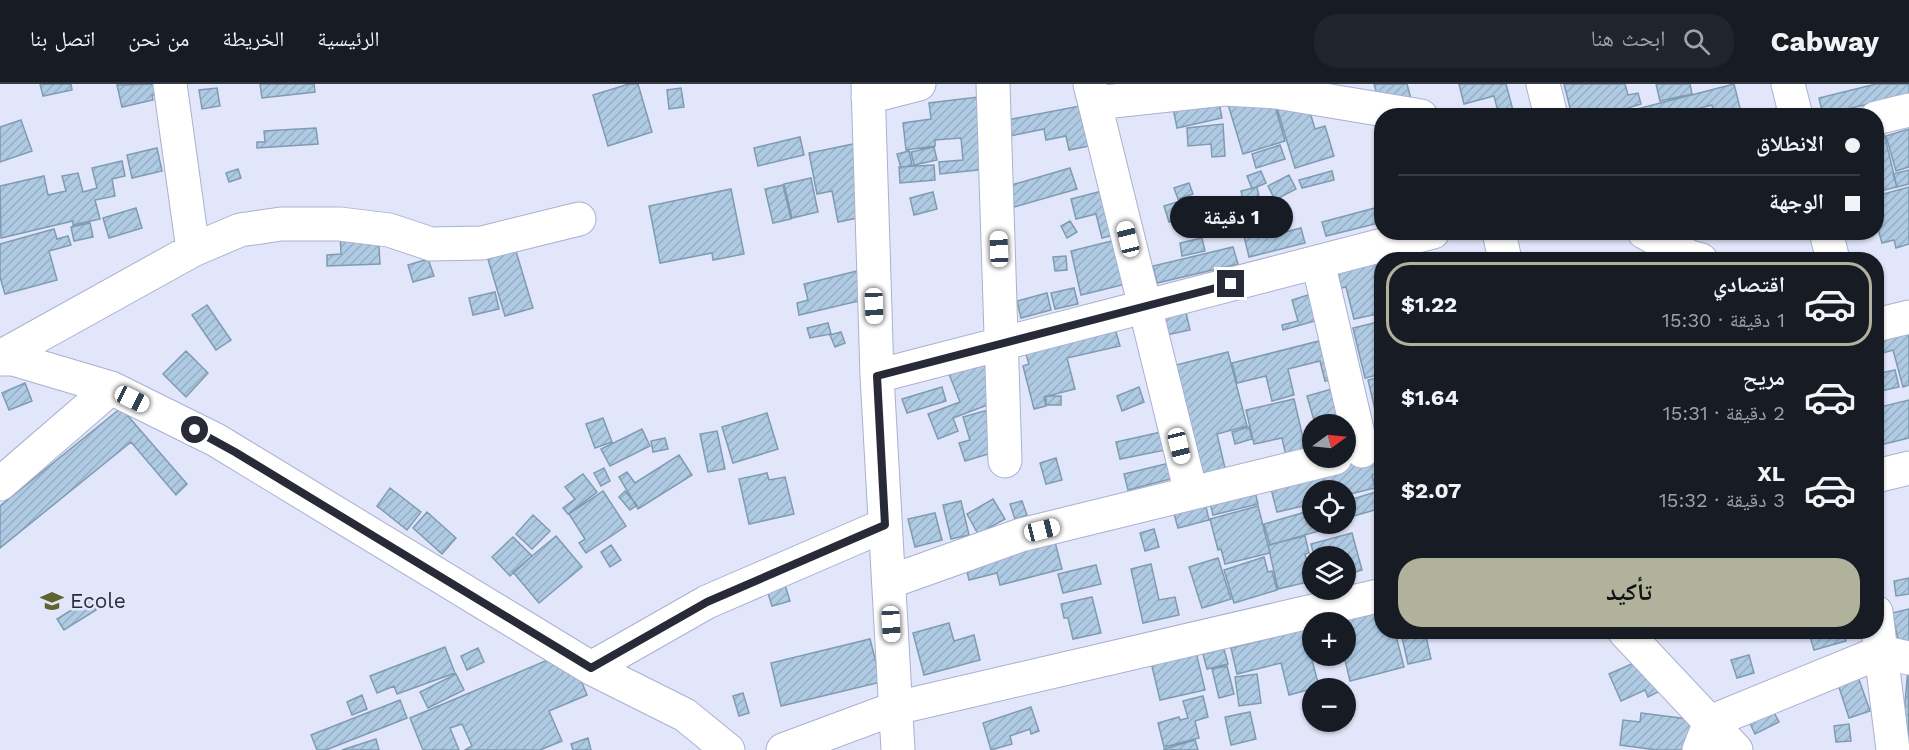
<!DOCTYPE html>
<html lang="ar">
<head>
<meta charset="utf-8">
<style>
  body { margin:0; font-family:"Work Sans","Noto Naskh Arabic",sans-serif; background:#20242c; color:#f1f3f6; direction:rtl; height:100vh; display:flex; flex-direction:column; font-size:22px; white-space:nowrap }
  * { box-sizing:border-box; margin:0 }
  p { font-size:20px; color:#9ea1a6 }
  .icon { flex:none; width:33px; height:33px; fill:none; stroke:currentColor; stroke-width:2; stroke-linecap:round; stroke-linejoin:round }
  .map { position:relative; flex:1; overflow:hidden; direction:ltr }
  .drawer { position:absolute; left:1374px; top:168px; width:510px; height:387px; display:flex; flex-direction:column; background:#171b24; border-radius:24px; box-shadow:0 2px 4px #0004; direction:rtl }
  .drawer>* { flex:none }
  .top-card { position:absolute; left:1374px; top:24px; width:510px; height:132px; border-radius:24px; box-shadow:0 2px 4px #0004; direction:rtl; display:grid; align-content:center; height:132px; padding:0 24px; background:#171b24 }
  .needle { width:39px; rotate:75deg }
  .fabs { position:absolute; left:1302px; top:330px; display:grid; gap:12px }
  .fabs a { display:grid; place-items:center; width:54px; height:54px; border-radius:50%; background:#171b24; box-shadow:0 2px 4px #0004; font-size:30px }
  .end { position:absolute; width:27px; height:27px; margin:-14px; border:8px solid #282a37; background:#fff; box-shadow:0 0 0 3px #fff }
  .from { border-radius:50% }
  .bubble { position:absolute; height:42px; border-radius:21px; background:#171b24; box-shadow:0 2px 4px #0004; font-size:20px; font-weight:700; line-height:42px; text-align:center; direction:rtl }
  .car { position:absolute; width:18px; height:36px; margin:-18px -9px; border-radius:8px; box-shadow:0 0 4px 2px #0007; background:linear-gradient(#fff 24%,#345 0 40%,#fff 0 76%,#345 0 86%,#fff 0) }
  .top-card b { display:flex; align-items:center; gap:21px; height:57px; font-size:22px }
  .top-card b+b { border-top:2px solid #363941 }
  .top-card i { width:15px; height:15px; background:#f1f3f6 }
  ul { padding:10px 0 0; list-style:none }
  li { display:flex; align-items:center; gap:18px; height:84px; margin:0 12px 9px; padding:0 12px; border:3px solid transparent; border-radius:24px }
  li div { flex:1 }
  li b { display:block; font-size:22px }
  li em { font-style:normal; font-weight:700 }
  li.current { border-color:#b0b29c }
  li>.icon { width:54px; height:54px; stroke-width:1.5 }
  .action { display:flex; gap:12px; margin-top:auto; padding:12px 24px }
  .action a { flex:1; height:69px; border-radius:24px; background:#b0b29c; color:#111; font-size:24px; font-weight:700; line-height:69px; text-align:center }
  header { display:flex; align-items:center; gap:36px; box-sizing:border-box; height:84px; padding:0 30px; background:#171b24; border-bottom:2px solid #363941 }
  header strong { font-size:28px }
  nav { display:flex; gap:33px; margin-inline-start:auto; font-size:21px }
  .search { width:420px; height:54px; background:#20242c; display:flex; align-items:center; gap:15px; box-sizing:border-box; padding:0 21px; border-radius:24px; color:#9ea1a6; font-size:22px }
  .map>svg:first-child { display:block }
  .building { fill:url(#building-hatch); stroke:#7f9bb2; stroke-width:1.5 }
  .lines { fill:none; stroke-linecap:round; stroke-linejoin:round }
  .minor-casing { stroke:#abb0d0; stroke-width:35 }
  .minor { stroke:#fff; stroke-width:33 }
  .route { stroke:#282a37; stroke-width:8 }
  .labels { text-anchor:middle; stroke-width:5; stroke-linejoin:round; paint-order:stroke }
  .poi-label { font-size:21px; fill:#282a37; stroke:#e2e6fa; text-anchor:start }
</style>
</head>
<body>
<header>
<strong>Cabway</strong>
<div class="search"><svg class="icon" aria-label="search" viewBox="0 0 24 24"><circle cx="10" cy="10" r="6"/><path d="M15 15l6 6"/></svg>ابحث هنا</div>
<nav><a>الرئيسية</a><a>الخريطة</a><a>من نحن</a><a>اتصل بنا</a></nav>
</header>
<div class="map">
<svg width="1909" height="666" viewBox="0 0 1909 666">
  <defs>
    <pattern id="building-hatch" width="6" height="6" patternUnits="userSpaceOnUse" patternTransform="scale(1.5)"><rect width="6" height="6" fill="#afcbe4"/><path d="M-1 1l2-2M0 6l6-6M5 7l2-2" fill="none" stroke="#97aec4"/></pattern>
  </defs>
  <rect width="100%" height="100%" fill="#e2e6fa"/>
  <!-- building -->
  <path class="building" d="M40 0H71L72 6 43 12Z
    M160 0 162 9 152 11 153 16 122 23 117 1Z
    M260 0H314L315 8 262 14Z
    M629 0H638L652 48 608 62 593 11Z
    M1374 0H1407L1411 15 1381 24Z
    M1459 0H1506L1514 30 1499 32 1494 12 1464 20Z
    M1564 0H1625L1628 11 1638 9 1641 20 1618 27V29L1608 32H1572Z
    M1656 0H1690L1692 10 1660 17Z
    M1734 0 1742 32H1714L1712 21 1670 32H1610Z
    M1876 0H1909V10L1823 31 1819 14Z
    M217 4 220 22 202 25 199 6Z
    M681 4 684 23 669 25 667 6Z
    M1270 5 1285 57 1243 70 1227 17Z
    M978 13 987 85 940 90 939 78 963 76 961 54 935 56V62L906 66 903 39 931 35 929 19Z
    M1218 14 1222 34 1177 44 1173 24Z
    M1306 15 1315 45 1325 42 1334 72 1295 84 1277 24Z
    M1090 20 1099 60 1069 66 1066 52 1046 56 1044 45 1010 52 1007 36Z
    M1787 21 1790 32H1750Z
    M21 36 32 67 0 78V43Z
    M1223 40 1225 72 1212 73 1211 60 1188 62 1187 44Z
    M316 44 318 60 257 64V58H265L264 47Z
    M1909 45V83L1896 87 1886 52Z
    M1884 50 1897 103 1876 108V52Z
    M800 53 804 71 758 82 754 64Z
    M858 59 872 131 838 138 832 107 817 110 809 69Z
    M1280 61 1285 75 1256 84 1252 70Z
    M934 63 937 76 914 81 911 68Z
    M157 64 162 87 132 94 127 71Z
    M909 67 912 81 901 84 897 70Z
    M122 77 125 92 112 95 115 112 95 116 100 135 73 141V137L1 154 0 102 44 92 48 111 66 107 62 92 78 89 83 108 97 104 92 84Z
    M934 81 935 96 900 99 899 83Z
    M1070 84 1077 105 1014 123 1008 102Z
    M238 85 241 94 229 98 226 89Z
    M1909 86V100L1897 103 1893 90Z
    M1261 87 1266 99 1252 105 1247 92Z
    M1332 87 1334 96 1302 104 1299 96Z
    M1289 91 1296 105 1275 116 1268 102Z
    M811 94 818 128 792 134 784 100Z
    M1189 99 1193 110 1178 115 1174 104Z
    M783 101 791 135 773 139 765 105Z
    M1257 103 1260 118 1244 121 1241 107Z
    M1909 103V160L1896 164 1894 156 1882 159 1876 138V112Z
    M731 105 744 170 713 176 712 169 660 179 649 122Z
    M1106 106 1117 150 1102 154 1096 130 1076 135 1071 115Z
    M933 108 937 125 914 131 910 114Z
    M1190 114 1192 121 1213 114 1216 124 1169 138 1164 122Z
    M1258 121 1266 153 1301 144 1305 159 1249 173 1242 144 1252 142 1248 124Z
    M1245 122 1250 140 1204 152 1200 134Z
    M136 124 142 144 109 154 103 134Z
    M1375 124 1379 139 1326 152 1322 138Z
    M1070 137 1077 148 1067 154 1061 142Z
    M90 139 93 153 74 157 71 143Z
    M54 145 57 155 68 152 71 161 49 167 57 196 5 210 0 193V160Z
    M378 146 380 180 327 182V171L341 170 340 148Z
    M1128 153 1138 197 1081 211 1071 167Z
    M1202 154 1205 167 1182 172 1180 159Z
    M1233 163 1238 180 1157 199 1153 182Z
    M515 164 533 224 505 232 487 172Z
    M1402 168 1404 176H1382V229L1354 235 1346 203 1341 204 1337 184Z
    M1066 172 1067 186 1055 187 1053 173Z
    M428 175 434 192 413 198 408 181Z
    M857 187 863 216 799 231 797 219 808 216 804 200Z
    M1074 204 1078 220 1055 225 1051 209Z
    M495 208 499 225 473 231 469 214Z
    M1318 208 1325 234 1283 246 1282 241 1298 237 1292 216Z
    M1047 209 1051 226 1021 234 1017 217Z
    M207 221 231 256 216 266 192 231Z
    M1185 224 1190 246 1166 251 1162 230Z
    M1382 237V290L1365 294 1353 244Z
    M828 239 831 250 810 254 807 244Z
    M1909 243V301L1903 303 1893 266 1876 271V253Z
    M1115 245 1120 262 1067 274 1075 305 1044 313 1046 322 1034 325 1023 282 1029 280 1025 267Z
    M841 248 845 259 835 263 830 251Z
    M1319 257 1323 272 1340 294 1325 297 1320 277 1288 285 1294 311 1272 317 1266 292 1237 299 1232 279Z
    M1001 265 998 317 953 334 958 347 938 355 928 330 960 318 947 285Z
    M186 267 208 289 186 313 163 290Z
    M1228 268 1247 342 1217 350 1225 384 1203 390 1176 281Z
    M1895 286 1899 303 1876 308V290Z
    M1382 293V346L1380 347 1368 296Z
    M1360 297 1373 342 1346 350V340H1315L1307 312Z
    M25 299 32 317 9 326 2 309Z
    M942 303 946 317 907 329 902 315Z
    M1139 303 1144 318 1122 327 1117 312Z
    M1046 312H1061V321H1046Z
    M1294 315 1306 367 1286 372 1282 354 1254 360 1246 326Z
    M1909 316V354L1876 362V324Z
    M1002 322 995 368 965 377 959 359 970 356 963 333Z
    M121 324 187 400 176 411 131 358 0 464V422Z
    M767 329 778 365 733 379 722 343Z
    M603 334 612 358 595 364 586 340Z
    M1249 343 1252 355 1235 360 1232 348Z
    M642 345 650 362 610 382 601 365Z
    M717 347 725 385 708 388 700 350Z
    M1166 347 1170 365 1120 375 1116 358Z
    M665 354 668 365 653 368 651 357Z
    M679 371 692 391 638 425 619 393 627 388 635 399Z
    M1382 373V389L1372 391 1375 404 1346 411V406H1312V420L1277 428 1270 401Z
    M1056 374 1062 396 1046 400 1040 379Z
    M1182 376 1186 391 1128 406 1124 390Z
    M604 384 610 397 601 402 594 389Z
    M767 389 769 396 785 393 794 430 749 440 739 395Z
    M583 390 597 408 568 430 563 424 575 415 565 403Z
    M390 404 421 428 407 446 377 422Z
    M1254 404 1258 420 1213 431 1209 415Z
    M1382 406V424L1350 433 1346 417Z
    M603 407 626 442 586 469 579 459 585 455 569 430Z
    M625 407 637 421 630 426 619 413Z
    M993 415 1005 435 978 450 967 430Z
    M961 417 969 451 951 455 943 421Z
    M1022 417 1027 431 1015 435 1010 420Z
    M1205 418 1209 436 1178 444 1173 426Z
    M1258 422 1270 469 1225 480 1221 465 1218 466 1210 435Z
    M1312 426V440H1335L1336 442 1270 461 1264 440Z
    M427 428 456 454 442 470 413 444Z
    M935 429 942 456 915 463 908 435Z
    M533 431 550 447 532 465 516 450Z
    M1154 445 1159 463 1145 467 1140 449Z
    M1352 449 1362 486 1346 491V472H1340L1339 467 1314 472 1311 460Z
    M556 452 582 483 539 519 513 488Z
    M1305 452 1309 469 1305 470 1312 497 1278 505 1268 461Z
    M513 453 532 472 510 492 492 473Z
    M1054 454 1062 485 1000 501 997 489 969 496 964 476Z
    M611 461 621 476 610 483 601 468Z
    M1264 473 1268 488 1272 487 1277 506 1234 519 1224 486Z
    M1218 474 1231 515 1202 524 1189 483Z
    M1151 480 1159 516 1175 513 1179 531 1143 539 1131 485Z
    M1096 481 1101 500 1063 509 1058 490Z
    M1909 494V510L1896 512 1894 497Z
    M785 501 790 517 772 522 767 506Z
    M1092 513 1101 549 1073 555 1068 534H1064L1061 520Z
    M89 515 96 526 64 546 57 535Z
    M1382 525V548H1395L1404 583 1350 597 1344 572H1346V538H1330Z
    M1909 525V562L1900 564 1892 529Z
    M949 539 954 557 974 551 980 576 924 591 913 549Z
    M1312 543V563L1309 564 1319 603 1289 611 1281 579 1237 590 1231 564Z
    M1410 548H1425L1431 575 1408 580 1401 549Z
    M1812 548H1843L1846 557 1814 566 1809 549Z
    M870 555 881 598 781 622 771 579Z
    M445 563 455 589 397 610 394 602 377 609 370 592Z
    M478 564 484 578 467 586 461 572Z
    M1224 565 1228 580 1207 585 1203 570Z
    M569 567 587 611 549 627 562 657 540 666H465L472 662 462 640 450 644 459 666H423L410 634Z
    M1196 568 1205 606 1160 616 1151 578Z
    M1749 571 1754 589 1737 594 1731 576Z
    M1645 574 1660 607 1648 613 1645 606 1621 617 1609 590Z
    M1227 582 1234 610 1219 614 1212 585Z
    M1908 584 1909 666H1901Z
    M1856 587 1870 627 1849 634 1836 594Z
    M456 590 464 606 428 624 420 608Z
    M1257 590 1261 619 1239 622 1235 593Z
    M743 609 749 629 739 632 733 612Z
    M362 611 367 625 352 631 347 618Z
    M1203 612 1208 633 1195 637 1199 654 1164 663 1158 639 1179 633 1180 636 1188 634 1183 617Z
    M400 616 407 634 326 666H317L311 651Z
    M1031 623 1039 647 1031 650 1030 645 1010 652 1012 660 991 666 983 639Z
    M1771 623 1779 638 1755 650 1748 635Z
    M1250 628 1256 655 1231 661 1225 633Z
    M1641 629 1696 636 1693 666H1657L1620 661 1623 636 1640 638Z
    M1849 640 1851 657 1836 658 1834 642Z
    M588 654 591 666H573L571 660Z
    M376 655 379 666H342Z
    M1195 656 1198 666H1164V665Z"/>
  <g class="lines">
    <!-- minor casing -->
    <g class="minor-casing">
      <path id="minor" d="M170 0 193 166
        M868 0 877 292 898 666
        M993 0 1005 377
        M1090 0 1191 409
        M1543 0 1551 32
        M1788 0 1796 32
        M868 13 919 0
        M1095 19 1224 5 1276 8 1421 32
        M1876 34 1909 26
        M1499 148 1505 176
        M1644 148 1690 173 1701 176
        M1826 148 1833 176
        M1318 178 1362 367
        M1876 241 1909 233
        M0 273 193 166 240 146 281 140H340L389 146 431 160 482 159 579 135
        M0 275H13L111 304 216 356 591 584 685 631 728 666
        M877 292 1433 148
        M1876 392 1909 384
        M0 400 111 304
        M889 498 1021 451 1335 374
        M1876 528 1893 666
        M1625 548 1736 666
        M591 584 707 518 885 441
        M783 666 896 624 1382 511
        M1699 666 1710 638 1881 568 1909 574"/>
    </g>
    <!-- minor -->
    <use href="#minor" class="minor"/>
  </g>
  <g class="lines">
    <!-- route -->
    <path class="route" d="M195 346 235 368 591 584 707 518 885 441 877 292 1231 200"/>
  </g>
  <!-- icons -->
  <defs>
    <g id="school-bare" transform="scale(1.8)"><path d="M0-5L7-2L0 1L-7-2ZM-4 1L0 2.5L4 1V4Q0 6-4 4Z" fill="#61622f" stroke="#e2e6fa" stroke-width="2.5" paint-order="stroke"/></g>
  </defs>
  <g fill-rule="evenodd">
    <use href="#school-bare" x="52" y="517"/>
  </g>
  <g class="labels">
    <!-- poi labels -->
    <g class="poi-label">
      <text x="70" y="524">Ecole</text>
    </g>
  </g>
</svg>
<div class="fabs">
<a><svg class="needle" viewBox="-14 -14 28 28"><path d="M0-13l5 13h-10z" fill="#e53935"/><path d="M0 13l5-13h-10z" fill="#9ea1a6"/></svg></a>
<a><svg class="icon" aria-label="locate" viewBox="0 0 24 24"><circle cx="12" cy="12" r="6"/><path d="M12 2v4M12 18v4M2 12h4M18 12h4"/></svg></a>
<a><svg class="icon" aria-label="layers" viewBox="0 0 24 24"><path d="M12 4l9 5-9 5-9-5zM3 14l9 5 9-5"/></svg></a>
<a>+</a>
<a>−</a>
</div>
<i class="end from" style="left:195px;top:346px"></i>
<i class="end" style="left:1231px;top:200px"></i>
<div class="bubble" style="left:1170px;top:112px;width:123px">1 دقيقة</div>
<i class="car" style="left:1128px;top:155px;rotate:346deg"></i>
<i class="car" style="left:999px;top:165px;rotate:358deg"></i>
<i class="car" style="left:874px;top:222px;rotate:178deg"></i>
<i class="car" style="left:132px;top:315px;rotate:116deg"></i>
<i class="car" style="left:1179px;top:362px;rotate:166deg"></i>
<i class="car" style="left:1042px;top:446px;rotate:76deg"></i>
<i class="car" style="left:891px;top:540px;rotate:177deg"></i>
<div class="top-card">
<b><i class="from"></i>الانطلاق</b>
<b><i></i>الوجهة</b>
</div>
<section class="drawer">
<ul>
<li class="current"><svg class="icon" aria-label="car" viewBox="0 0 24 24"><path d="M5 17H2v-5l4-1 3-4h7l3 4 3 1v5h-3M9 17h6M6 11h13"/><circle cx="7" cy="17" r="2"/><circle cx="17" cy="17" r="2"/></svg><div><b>اقتصادي</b><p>1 دقيقة · 15:30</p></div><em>$1.22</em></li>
<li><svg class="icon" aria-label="car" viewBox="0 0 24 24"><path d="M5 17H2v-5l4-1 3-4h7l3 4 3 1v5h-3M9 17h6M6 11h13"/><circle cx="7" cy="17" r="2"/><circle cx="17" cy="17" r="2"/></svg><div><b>مريح</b><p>2 دقيقة · 15:31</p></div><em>$1.64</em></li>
<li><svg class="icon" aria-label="car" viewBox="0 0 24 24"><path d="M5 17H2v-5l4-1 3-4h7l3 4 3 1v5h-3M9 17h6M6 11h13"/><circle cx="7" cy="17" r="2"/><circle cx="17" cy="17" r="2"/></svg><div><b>XL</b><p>3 دقيقة · 15:32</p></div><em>$2.07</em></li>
</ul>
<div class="action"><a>تأكيد</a></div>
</section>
</div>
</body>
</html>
